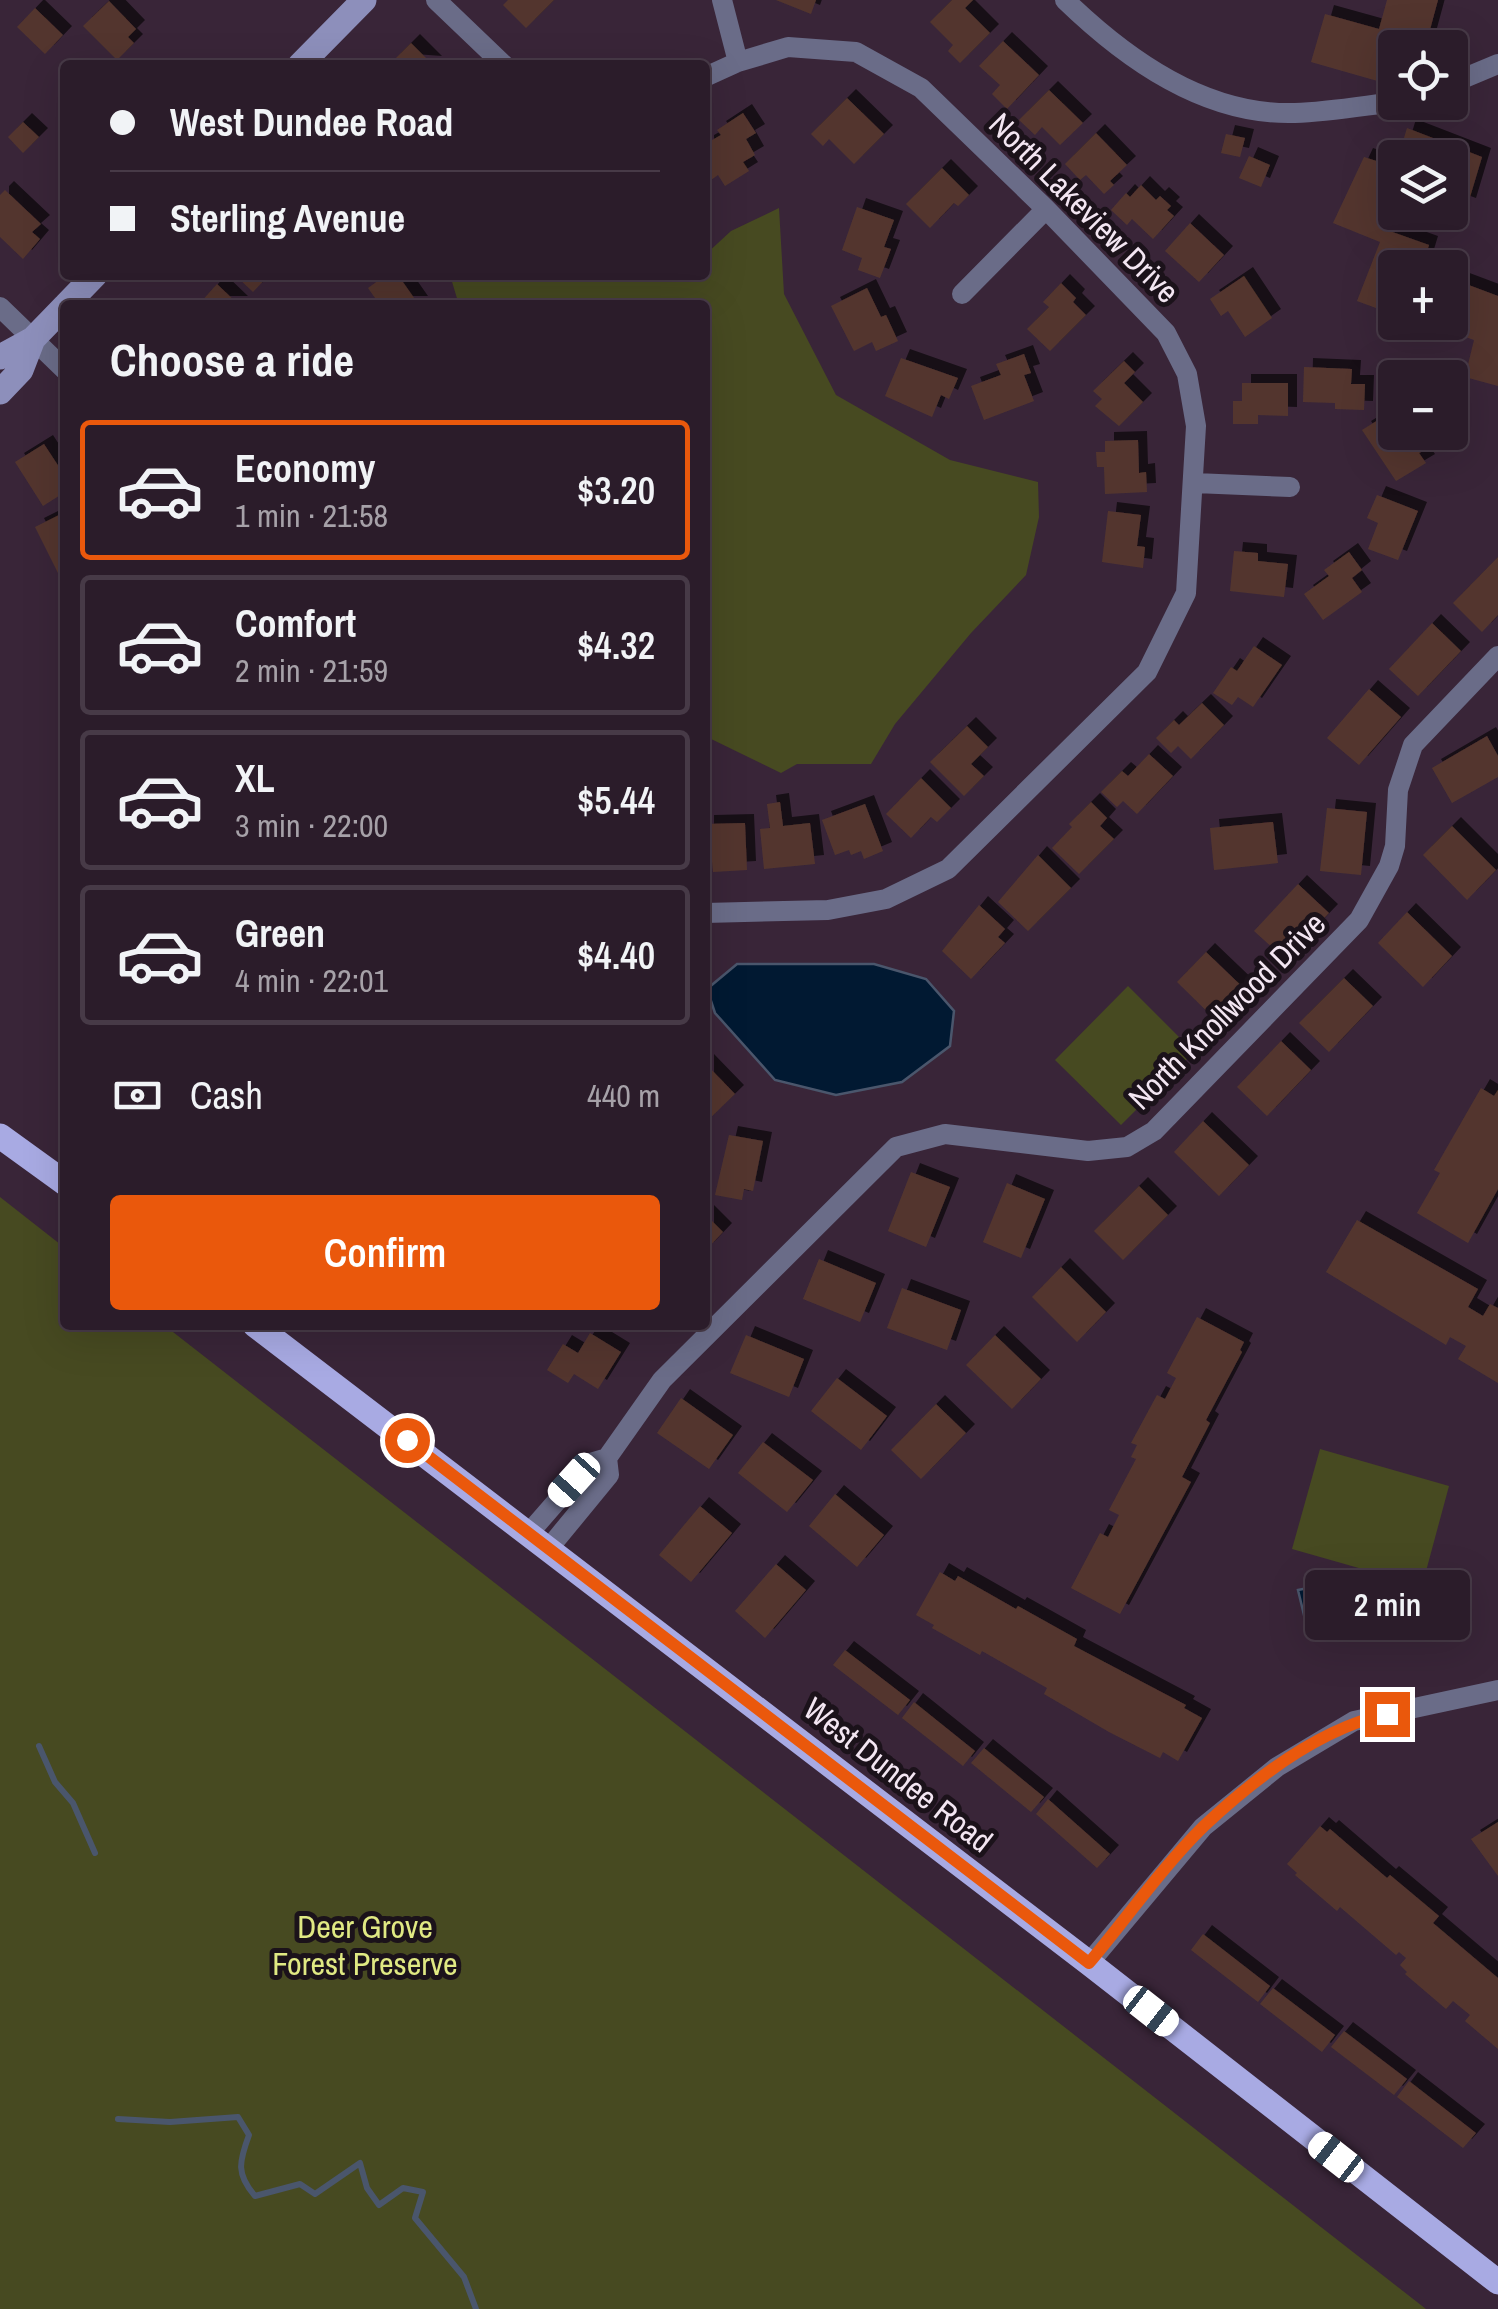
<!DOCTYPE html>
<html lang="en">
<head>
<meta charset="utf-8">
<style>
  body { margin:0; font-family:"Archivo Narrow",sans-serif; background:#372936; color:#f1f3f6; height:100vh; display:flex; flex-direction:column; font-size:38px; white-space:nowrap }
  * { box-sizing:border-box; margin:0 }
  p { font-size:32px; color:#a6a1a8 }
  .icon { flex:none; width:55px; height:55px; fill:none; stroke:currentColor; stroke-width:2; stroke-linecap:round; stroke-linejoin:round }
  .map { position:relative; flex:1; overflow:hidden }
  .side { position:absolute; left:60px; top:300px; width:650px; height:1030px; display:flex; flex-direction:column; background:#2b1c2a; border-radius:10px; box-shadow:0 10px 40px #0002,0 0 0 2px #473a47 }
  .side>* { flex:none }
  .top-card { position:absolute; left:60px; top:60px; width:650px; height:220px; border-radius:10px; box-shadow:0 10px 40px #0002,0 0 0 2px #473a47; display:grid; align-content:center; height:220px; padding:0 50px; background:#2b1c2a }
  .controls { position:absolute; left:1378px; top:30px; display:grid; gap:20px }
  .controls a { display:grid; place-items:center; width:90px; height:90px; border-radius:10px; background:#2b1c2a; box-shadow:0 10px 40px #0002,0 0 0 2px #473a47; font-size:50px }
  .end { position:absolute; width:45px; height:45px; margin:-22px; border:12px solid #ea580c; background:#fff; box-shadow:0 0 0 5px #fff }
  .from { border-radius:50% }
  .bubble { position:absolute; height:70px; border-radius:10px; background:#2b1c2a; box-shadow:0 10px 40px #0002,0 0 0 2px #473a47; font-size:32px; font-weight:600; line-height:70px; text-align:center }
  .car { position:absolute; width:30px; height:60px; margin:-30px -15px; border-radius:12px; box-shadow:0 0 8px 2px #0007; background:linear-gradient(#fff 24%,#345 0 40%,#fff 0 76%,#345 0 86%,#fff 0) }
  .top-card b { display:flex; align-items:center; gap:35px; height:95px; font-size:38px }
  .top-card b+b { border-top:2px solid #473a47 }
  .top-card i { width:25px; height:25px; background:#f1f3f6 }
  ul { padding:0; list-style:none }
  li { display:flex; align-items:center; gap:30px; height:140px; margin:0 20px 15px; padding:0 30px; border:5px solid #473a47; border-radius:10px }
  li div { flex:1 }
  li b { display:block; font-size:38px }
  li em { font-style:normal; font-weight:600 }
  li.current { border-color:#ea580c }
  li>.icon { width:90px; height:90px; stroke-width:1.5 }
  h2 { padding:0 50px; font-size:45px; line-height:120px }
  .pay { display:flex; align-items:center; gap:25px; height:110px; padding:0 50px; font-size:38px }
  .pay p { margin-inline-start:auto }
  .action { display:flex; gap:20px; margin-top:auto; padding:20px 50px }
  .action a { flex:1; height:115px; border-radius:10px; background:#ea580c; color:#fff; font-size:40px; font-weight:600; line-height:115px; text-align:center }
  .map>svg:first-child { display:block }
  .green { fill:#474a21 }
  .water { fill:#011932; stroke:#4a566c; stroke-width:2.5 }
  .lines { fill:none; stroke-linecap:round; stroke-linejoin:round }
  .stream { stroke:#4a566c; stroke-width:6 }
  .building { fill:#53362e; filter:url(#shadow) }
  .street { stroke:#6a6c88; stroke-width:20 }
  .secondary { stroke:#8d8fbb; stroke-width:25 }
  .primary { stroke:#a8aae3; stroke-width:25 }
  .route { stroke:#ea580c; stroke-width:12 }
  .labels { text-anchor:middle; stroke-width:10; stroke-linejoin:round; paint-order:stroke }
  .street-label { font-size:32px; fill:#f3e6f2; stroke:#1b121a }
  .park-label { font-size:32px; fill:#e0e983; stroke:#1b121a }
</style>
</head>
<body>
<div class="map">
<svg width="1498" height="2309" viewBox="0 0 1498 2309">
  <defs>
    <filter id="shadow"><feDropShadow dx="9" dy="-9" stdDeviation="0" flood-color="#0009"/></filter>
  </defs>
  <rect width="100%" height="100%" fill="#392538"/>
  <!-- green -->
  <path class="green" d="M779 208 784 294 836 395 950 460 1038 482 1039 517 1026 575 971 633 895 724 871 764H797L781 773 705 736V305H459L450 275H705V255L731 231Z
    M1128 986 1194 1052 1121 1125 1055 1060Z
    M0 1197 65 1248V1325H164L1426 2309H0Z
    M1320 1449 1449 1486 1422 1586 1292 1549Z"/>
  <!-- water -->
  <path class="water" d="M737 964H874L926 979 954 1011 950 1046 902 1082 836 1095 775 1080 715 1013 707 989Z
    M1349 1580 1354 1605 1304 1615 1298 1590Z"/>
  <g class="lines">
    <!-- stream -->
    <path class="stream" d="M39 1746 55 1782 73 1803 95 1853
      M118 2119 170 2122 238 2117 249 2135C239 2162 236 2174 255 2196L300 2184 315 2194 360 2163 367 2188 379 2205 403 2188 423 2192 415 2218 464 2277 476 2309"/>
  </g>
  <!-- building -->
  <path class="building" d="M508 0H554L526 28 503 5Z
    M776 0H816L811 14Z
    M952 0H973L965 8 990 33 960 63 948 51 953 45 930 22Z
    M1387 0H1438L1425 48 1393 40 1381 82 1311 62 1325 14 1379 29Z
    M109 1 136 29 128 37 134 43 117 60 83 26Z
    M35 8 63 35 45 54 17 27Z
    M1003 41 1039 75 1007 109 992 94 1000 85 979 66Z
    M411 43 433 65 392 62Z
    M1049 90 1083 123 1060 145 1042 127 1035 135 1019 120Z
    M847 98 884 134 854 164 829 139 823 146 811 134Z
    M743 113 756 133 746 139 755 155 743 162 749 171 725 186 718 175 711 180 705 171V144L721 135 717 130Z
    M23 122 39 137 23 153 8 137Z
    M1407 128 1482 157 1467 207 1450 201V158H1398Z
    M1096 133 1127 165 1110 181 1114 185 1104 194 1086 175 1080 180 1065 164Z
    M1226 134 1245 138 1240 157 1221 153Z
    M1249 156 1270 165 1261 187 1239 178Z
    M1364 157 1395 167V199L1384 229 1429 245 1422 268H1395V315L1357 301 1380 242 1333 223Z
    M942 168 969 195 958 206 954 203 930 228 906 204Z
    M1141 185 1156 200 1160 196 1171 206 1167 210 1174 216 1153 239 1132 219 1127 225 1111 210 1126 193 1130 197Z
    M5 190 41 224 32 232 40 239 23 259 0 237V195Z
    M857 207 894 220 884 247 891 249 880 278 858 270 862 258 842 250Z
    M1190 223 1224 255 1199 282 1165 251Z
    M235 275H269L253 292Z
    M386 275H398L419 305H380L368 288Z
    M1244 276 1272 318 1245 337 1228 311 1221 316 1210 299Z
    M1450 278 1498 296V386L1465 377 1474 340 1427 323 1450 322Z
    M1061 283 1076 298 1073 302 1086 315 1050 351 1027 329 1049 307 1043 302Z
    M217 284 239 305H202L200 303Z
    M867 288 881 317 886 315 898 341 876 351 872 342 854 351 831 306Z
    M1024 354 1031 373 1024 375 1034 401 984 420 971 386 1001 375 996 364Z
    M901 358 958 378 949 399 941 395 932 417 885 396Z
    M1124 361 1135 372 1124 383 1143 402 1119 426 1095 406 1102 399 1093 391Z
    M1304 367 1352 369 1351 384H1365L1364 410 1335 409V403L1303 402Z
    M1242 383H1288V416L1258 415V424H1233V401H1242Z
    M1383 417 1391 430 1395 428V432H1410L1423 451 1419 453 1426 463 1396 481 1362 430Z
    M1138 440 1139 473 1146 472 1147 492 1105 494 1104 467H1097L1096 452H1105V441Z
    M44 444 61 470 65 467V492L43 506 15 462Z
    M1377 495 1418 511 1398 560 1368 549 1378 523 1367 518Z
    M1108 511 1141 515 1137 546 1145 547 1143 568 1102 562Z
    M65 512V569L58 573 35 527Z
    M1234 551 1258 553V561L1288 564 1284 597 1230 591Z
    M1349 552 1362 570 1352 578 1362 592 1323 620 1304 594 1329 576 1324 570Z
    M1498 557V615L1482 632 1453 603Z
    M1432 623 1461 651 1418 696 1389 669Z
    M1254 646 1282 665 1253 707 1238 697 1232 705 1213 693 1231 667 1237 671Z
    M1369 689 1401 717 1359 765 1327 738Z
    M1202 703 1224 725 1191 759 1178 746 1171 753 1156 738 1174 720 1179 725Z
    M967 726 988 747 971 764 984 776 964 796 930 762Z
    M1487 736 1498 756V777L1452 803 1432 768Z
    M1149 754 1173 776 1137 814 1123 801 1117 807 1101 792 1122 771 1128 776Z
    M921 778 951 808 937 822 931 817 911 838 886 814Z
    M780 802 783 826 810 823 815 864 764 869 760 829 770 828 767 804Z
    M1091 802 1107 818 1100 826 1114 839 1079 874 1052 848 1072 827 1069 824Z
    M865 804 883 851 864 859 861 851 851 855 849 850 835 855 822 820Z
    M1327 808 1367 812 1361 875 1320 871Z
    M1273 822 1278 863 1214 870 1210 828Z
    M745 823 747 870 713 872 712 861H705V824Z
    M1452 826 1496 870 1467 900 1423 855Z
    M1038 855 1071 888 1028 931 998 902Z
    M1298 884 1329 913 1285 959 1254 931Z
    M979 905 1005 929 998 937 1005 943 971 979 942 951Z
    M1407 912 1452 956 1423 987 1378 943Z
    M1206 952 1252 996 1222 1026 1177 982Z
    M1344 978 1373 1006 1329 1052 1299 1023Z
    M1281 1041 1311 1070 1267 1116 1237 1087Z
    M705 1063 735 1094 705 1123Z
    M1481 1088 1494 1096 1498 1090V1189L1468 1243 1417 1213 1440 1173 1434 1170Z
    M1203 1121 1249 1165 1219 1196 1174 1152Z
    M729 1135 763 1141 753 1191 744 1189 742 1200 715 1195Z
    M911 1172 950 1187 926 1247 888 1231Z
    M1007 1183 1045 1199 1021 1258 983 1242Z
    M1139 1186 1168 1215 1123 1260 1094 1231Z
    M705 1214 723 1232 705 1251Z
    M1357 1220 1478 1289 1468 1307 1483 1316 1490 1304 1498 1308V1383L1458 1359 1466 1346 1450 1337 1446 1345 1326 1272Z
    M819 1259 876 1283 860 1322 803 1299Z
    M1061 1267 1106 1312 1077 1342 1032 1297Z
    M902 1288 961 1310 947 1350 887 1328Z
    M1197 1317 1244 1342 1240 1350 1242 1352 1206 1420 1210 1423 1182 1477 1191 1482 1120 1614 1071 1588 1100 1533 1108 1537 1119 1515 1109 1510 1136 1459 1131 1457 1137 1445 1131 1443 1157 1395 1165 1399 1176 1378 1167 1373Z
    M590 1333 621 1352 598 1389 574 1374 568 1383 547 1370 563 1344 578 1353Z
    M746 1335 804 1359 789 1397 730 1373Z
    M995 1335 1041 1379 1012 1409 966 1365Z
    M837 1378 887 1416 861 1450 811 1411Z
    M681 1398 733 1435 709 1469 657 1433Z
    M936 1404 966 1433 921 1479 891 1450Z
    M763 1442 813 1480 787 1512 738 1473Z
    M835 1494 884 1535 857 1567 809 1526Z
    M700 1506 732 1533 691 1582 659 1555Z
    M776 1564 806 1590 765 1638 735 1611Z
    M940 1572 955 1581 958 1576 1016 1609 1018 1606 1077 1639 1074 1646 1186 1705 1184 1708 1202 1718 1178 1761 1163 1752 1160 1758 1109 1732 1044 1694 1047 1688 982 1651 980 1655 932 1628 934 1625 916 1615Z
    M845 1650 910 1700 898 1715 833 1665Z
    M914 1702 975 1751 963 1766 902 1718Z
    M984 1748 1044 1797 1031 1812 971 1763Z
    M1048 1799 1110 1854 1097 1868 1036 1814Z
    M1498 1822V1876L1471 1839Z
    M1320 1826 1327 1832 1330 1829 1387 1878 1390 1875 1439 1916 1433 1923 1498 1978V2049L1465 2021 1470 2015 1453 2001 1446 2009 1405 1974 1407 1972 1400 1965 1406 1958 1399 1952 1396 1955 1340 1907 1337 1911 1295 1875 1297 1873 1287 1864Z
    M1203 1934 1270 1986 1258 2002 1191 1950Z
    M1273 1988 1335 2035 1322 2052 1260 2004Z
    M1344 2031 1407 2079 1394 2095 1331 2047Z
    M1409 2081 1476 2133 1463 2148 1397 2097Z"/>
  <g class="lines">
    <!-- street -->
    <path class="street" d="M436 0 504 65
      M722 0 738 62
      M1065 0C1126 59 1205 116 1295 113 1328 112 1362 106 1395 102
      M705 77 738 62 788 47 856 52 921 88 1046 209 1166 333 1187 374 1196 426 1186 593 1147 672 948 869 886 899 828 910 705 913
      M1450 84 1498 64
      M962 294 1046 209
      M0 307 65 370
      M1195 483 1290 487
      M529 1533 590 1463 607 1458 662 1380 896 1147 945 1134 1088 1151 1127 1147 1154 1131 1359 920 1389 866 1395 846 1398 790 1413 745 1498 656
      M549 1548 609 1475 607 1458
      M1089 1963 1203 1827 1277 1767 1354 1721 1498 1690"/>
    <!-- secondary -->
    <path class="secondary" d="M300 65 364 0
      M66 305 95 275
      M0 357 33 339 65 306
      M0 392 21 370 33 339"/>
    <!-- primary -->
    <path class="primary" d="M0 1136 65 1183
      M255 1325 1089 1963 1498 2282"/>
  </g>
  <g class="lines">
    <!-- route -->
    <path class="route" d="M407 1440 1089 1963C1126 1919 1163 1866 1204 1826 1254 1779 1320 1728 1387 1714"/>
  </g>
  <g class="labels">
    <!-- street labels -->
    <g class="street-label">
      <text transform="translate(1084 208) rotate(45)" y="11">North Lakeview Drive</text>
      <text transform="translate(1227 1011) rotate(-45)" y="11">North Knollwood Drive</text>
      <text transform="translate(898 1775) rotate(38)" y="11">West Dundee Road</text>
    </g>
    <!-- park labels -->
    <g class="park-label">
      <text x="365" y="1938">Deer Grove<tspan x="365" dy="37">Forest Preserve</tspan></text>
    </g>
  </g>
</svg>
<div class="controls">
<a><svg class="icon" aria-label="locate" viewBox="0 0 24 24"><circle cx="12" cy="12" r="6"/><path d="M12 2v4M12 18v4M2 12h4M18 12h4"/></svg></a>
<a><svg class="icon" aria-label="layers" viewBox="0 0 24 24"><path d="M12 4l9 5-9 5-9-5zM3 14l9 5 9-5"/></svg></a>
<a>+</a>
<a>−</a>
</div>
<i class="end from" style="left:407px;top:1440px"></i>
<i class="end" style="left:1387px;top:1714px"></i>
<div class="bubble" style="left:1305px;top:1570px;width:165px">2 min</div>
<i class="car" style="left:574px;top:1480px;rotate:222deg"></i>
<i class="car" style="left:1151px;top:2011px;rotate:128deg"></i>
<i class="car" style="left:1336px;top:2157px;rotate:308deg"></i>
<div class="top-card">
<b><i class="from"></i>West Dundee Road</b>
<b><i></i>Sterling Avenue</b>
</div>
<section class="side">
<h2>Choose a ride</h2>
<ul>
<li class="current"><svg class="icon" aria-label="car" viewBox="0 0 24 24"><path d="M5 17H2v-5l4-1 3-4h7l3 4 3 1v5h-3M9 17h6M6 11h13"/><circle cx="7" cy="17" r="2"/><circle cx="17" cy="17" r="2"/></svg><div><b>Economy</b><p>1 min · 21:58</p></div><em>$3.20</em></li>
<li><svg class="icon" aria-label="car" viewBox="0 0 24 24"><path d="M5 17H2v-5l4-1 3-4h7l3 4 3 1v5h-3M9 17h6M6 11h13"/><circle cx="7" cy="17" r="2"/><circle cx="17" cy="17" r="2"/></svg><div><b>Comfort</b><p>2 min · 21:59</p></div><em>$4.32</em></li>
<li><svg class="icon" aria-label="car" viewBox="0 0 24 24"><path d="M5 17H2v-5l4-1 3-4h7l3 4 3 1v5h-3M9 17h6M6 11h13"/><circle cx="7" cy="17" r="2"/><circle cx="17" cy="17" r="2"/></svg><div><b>XL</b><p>3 min · 22:00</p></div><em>$5.44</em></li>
<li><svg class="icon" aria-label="car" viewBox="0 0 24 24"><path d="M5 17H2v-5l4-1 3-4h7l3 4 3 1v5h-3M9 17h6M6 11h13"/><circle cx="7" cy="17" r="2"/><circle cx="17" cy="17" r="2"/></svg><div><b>Green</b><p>4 min · 22:01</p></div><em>$4.40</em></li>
</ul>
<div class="pay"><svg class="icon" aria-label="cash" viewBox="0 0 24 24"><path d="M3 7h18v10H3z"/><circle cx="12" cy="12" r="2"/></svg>Cash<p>440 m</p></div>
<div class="action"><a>Confirm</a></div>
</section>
</div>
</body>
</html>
